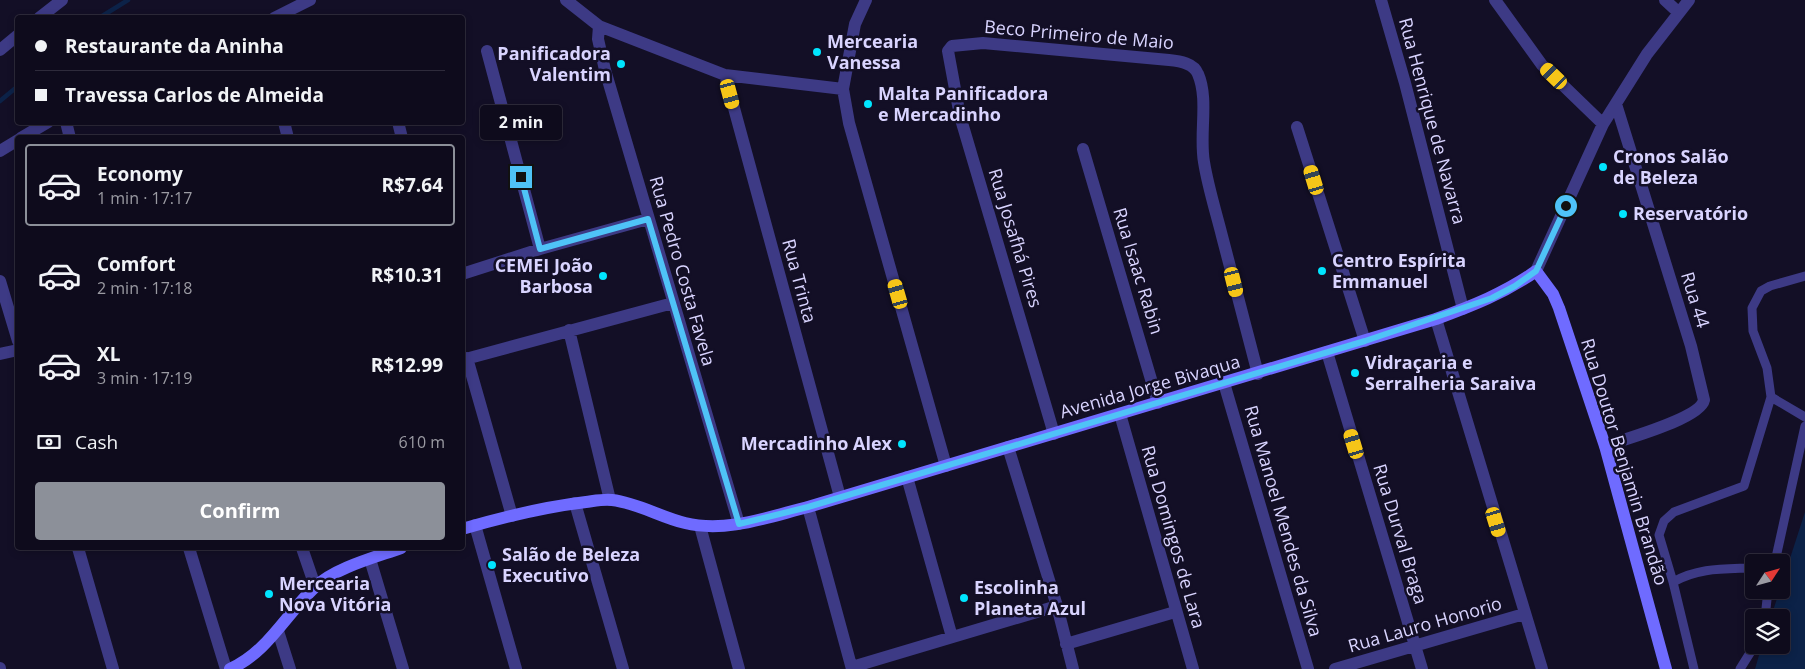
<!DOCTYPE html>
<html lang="en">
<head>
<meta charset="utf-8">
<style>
  body { margin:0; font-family:"Open Sans",sans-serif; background:#1c1929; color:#f1f3f6; height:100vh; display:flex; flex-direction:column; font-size:19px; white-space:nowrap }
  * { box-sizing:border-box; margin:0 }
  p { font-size:16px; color:#9b9ba3 }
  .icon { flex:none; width:28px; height:28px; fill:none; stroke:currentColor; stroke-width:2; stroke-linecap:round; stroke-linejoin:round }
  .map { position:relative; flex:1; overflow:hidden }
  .side { position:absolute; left:15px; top:135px; width:450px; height:415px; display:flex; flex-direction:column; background:#0e0b1c; border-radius:5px; box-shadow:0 2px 8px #0003,0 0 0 1px #2e2b3b }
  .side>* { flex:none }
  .guide { position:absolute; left:15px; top:15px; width:450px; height:110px; border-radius:5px; box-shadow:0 2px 8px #0003,0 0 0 1px #2e2b3b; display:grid; align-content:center; height:110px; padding:0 20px; background:#0e0b1c }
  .needle { width:32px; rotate:54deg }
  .controls { position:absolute; left:1745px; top:554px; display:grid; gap:10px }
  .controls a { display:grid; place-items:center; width:45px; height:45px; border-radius:5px; background:#0e0b1c; box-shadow:0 2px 8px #0003,0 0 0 1px #2e2b3b; font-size:25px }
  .end { position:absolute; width:22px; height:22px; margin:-11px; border:6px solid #4fc3f7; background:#111; box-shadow:0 0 0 2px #111 }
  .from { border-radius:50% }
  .bubble { position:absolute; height:35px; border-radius:5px; background:#0e0b1c; box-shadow:0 2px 8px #0003,0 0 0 1px #2e2b3b; font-size:16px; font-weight:700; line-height:35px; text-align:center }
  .car { position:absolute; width:15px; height:30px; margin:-15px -8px; border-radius:6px; box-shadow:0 0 4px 1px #0007; background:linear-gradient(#f5c518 24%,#345 0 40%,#f5c518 0 76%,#345 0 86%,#f5c518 0) }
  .guide b { display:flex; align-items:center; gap:18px; height:48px; font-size:19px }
  .guide b+b { border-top:1px solid #2e2b3b }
  .guide i { width:12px; height:12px; background:#f1f3f6 }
  ul { padding:9px 0 0; list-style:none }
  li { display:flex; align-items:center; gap:15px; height:82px; margin:0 10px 8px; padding:0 10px; border:2px solid transparent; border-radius:5px }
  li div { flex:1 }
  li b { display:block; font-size:19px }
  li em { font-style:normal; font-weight:700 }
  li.current { border-color:#8c9099 }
  li>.icon { width:45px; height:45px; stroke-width:1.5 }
  .pay { display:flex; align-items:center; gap:12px; height:55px; padding:0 20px; font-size:19px }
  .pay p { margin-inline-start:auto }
  .button { display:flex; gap:10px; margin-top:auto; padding:10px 20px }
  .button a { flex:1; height:58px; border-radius:5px; background:#8c9099; color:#fff; font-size:20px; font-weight:700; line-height:58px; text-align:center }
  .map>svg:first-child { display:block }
  .water { fill:#0c2248 }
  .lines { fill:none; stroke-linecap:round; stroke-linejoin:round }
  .stream { stroke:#0c2248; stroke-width:4.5 }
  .lane { stroke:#3d3a85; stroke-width:9 }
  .street { stroke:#3d3a85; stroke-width:12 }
  .secondary { stroke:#6f6bff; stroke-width:12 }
  .route { stroke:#4fc3f7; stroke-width:6 }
  .poi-dot { fill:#00e5ff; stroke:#130f26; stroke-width:2 }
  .labels { text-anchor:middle; stroke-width:5; stroke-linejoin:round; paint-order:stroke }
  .street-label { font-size:18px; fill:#d9d4ff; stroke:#130f26 }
  .poi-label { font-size:18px; font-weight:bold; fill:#d9d4ff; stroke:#130f26; text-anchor:start }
</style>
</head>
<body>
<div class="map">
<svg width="1805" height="669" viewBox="0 0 1805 669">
  <rect width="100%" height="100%" fill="#130f26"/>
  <!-- water -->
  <path class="water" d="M1805 512V669H1755L1762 645H1781V618L1771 617Z"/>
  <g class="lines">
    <!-- stream -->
    <path class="stream" d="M99 18 128 0
      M0 101 18 86"/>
    <!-- lane -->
    <path class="lane" d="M1771 397 1805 417
      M1775 562 1805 426
      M1673 582C1698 568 1722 569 1749 568L1754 571
      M1765 618 1768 590
      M1694 669 1673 582 1659 535 1664 521 1674 512 1744 486 1771 397 1767 368 1753 331 1752 308 1761 291 1770 286 1805 276
      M1740 669 1755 645"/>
    <!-- street -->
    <path class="street" d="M566 0 599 26 725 75 843 89
      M866 0 855 24 843 89 849 123 946 466
      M1381 0 1405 83 1463 309
      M1495 0 1542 65 1603 124
      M1665 0 1678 12
      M39 18 62 0
      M274 18 310 0
      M599 26 598 39 605 70 739 524
      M0 50 18 35
      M487 51 540 249
      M725 75 840 497
      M66 122 70 138
      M284 122 288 138
      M398 122 402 138
      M1297 127 1365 341
      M21 138 48 122
      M1083 149 1158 403
      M0 151 18 140
      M1536 271 1603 124 1647 54 1689 0
      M462 274 540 249 648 219
      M0 281 18 341
      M1436 319 1542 669
      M569 330 610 500
      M1327 352 1422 669
      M0 354 18 350
      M467 358 512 516
      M462 360 673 303
      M1224 383 1308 669
      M1120 414 1193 669
      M1054 434 960 116 948 51 952 46 983 43 1169 60C1180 61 1194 63 1198 74 1209 99 1199 135 1204 162 1208 187 1216 212 1222 236 1234 282 1246 328 1258 374
      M1605 446C1624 439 1700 419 1704 400L1691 346 1616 104
      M1008 447 1057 606 1073 669
      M907 477 952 637
      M575 503 623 669
      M808 507 852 669
      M475 525 516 669
      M700 526 739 669
      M78 548 113 669
      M189 548 226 669
      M302 548 315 586
      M370 559 403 669
      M278 631 290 669
      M1066 644 1175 612
      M852 667 1057 606
      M0 668V669
      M1335 669 1524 614"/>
    <!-- secondary -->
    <path class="secondary" d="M462 529C503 517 544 507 586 502 594 501 604 499 612 500 638 503 660 517 685 523 726 533 768 517 808 507L1436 319C1472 306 1505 293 1536 271L1553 294 1559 308 1605 446 1666 669
      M230 669C268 652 286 614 315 587 334 568 376 557 401 548"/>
  </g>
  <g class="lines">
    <!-- route -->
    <path class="route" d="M521 177 540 249 648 219 739 524 808 507 1365 341 1492 298 1515 286 1536 271 1566 206"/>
  </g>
  <!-- markers -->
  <g class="poi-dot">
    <circle cx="817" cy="52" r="5"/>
    <circle cx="621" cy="64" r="5"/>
    <circle cx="868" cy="104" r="5"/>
    <circle cx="1603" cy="167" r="5"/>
    <circle cx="1623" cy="214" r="5"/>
    <circle cx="1322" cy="271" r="5"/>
    <circle cx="603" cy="276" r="5"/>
    <circle cx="1355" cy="373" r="5"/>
    <circle cx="902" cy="444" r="5"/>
    <circle cx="492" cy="565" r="5"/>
    <circle cx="269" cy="594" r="5"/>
    <circle cx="964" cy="598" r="5"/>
  </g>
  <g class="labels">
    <!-- street labels -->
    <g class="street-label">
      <text transform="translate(1079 35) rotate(5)" y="6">Beco Primeiro de Maio</text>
      <text transform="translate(1432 121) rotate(75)" y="6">Rua Henrique de Navarra</text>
      <text transform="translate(1015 238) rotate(73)" y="6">Rua Josafhá Pires</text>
      <text transform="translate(682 271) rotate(74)" y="6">Rua Pedro Costa Favela</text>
      <text transform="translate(1138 271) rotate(73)" y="6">Rua Isaac Rabin</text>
      <text transform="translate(799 281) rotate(75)" y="6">Rua Trinta</text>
      <text transform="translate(1695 300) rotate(73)" y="6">Rua 44</text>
      <text transform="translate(1150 387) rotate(-16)" y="6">Avenida Jorge Bivaqua</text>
      <text transform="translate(1624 462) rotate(73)" y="6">Rua Doutor Benjamin Brandão</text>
      <text transform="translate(1283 521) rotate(74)" y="6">Rua Manoel Mendes da Silva</text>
      <text transform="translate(1400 534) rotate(73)" y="6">Rua Durval Braga</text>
      <text transform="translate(1173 537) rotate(74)" y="6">Rua Domingos de Lara</text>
      <text transform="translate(1425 625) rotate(-16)" y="6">Rua Lauro Honorio</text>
    </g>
    <!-- poi labels -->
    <g class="poi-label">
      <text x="827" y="48">Mercearia<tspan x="827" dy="21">Vanessa</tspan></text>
      <text x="611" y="60" text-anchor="end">Panificadora<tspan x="611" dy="21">Valentim</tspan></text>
      <text x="878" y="100">Malta Panificadora<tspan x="878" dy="21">e Mercadinho</tspan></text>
      <text x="1613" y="163">Cronos Salão<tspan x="1613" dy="21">de Beleza</tspan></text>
      <text x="1633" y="220">Reservatório</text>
      <text x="1332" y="267">Centro Espírita<tspan x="1332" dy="21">Emmanuel</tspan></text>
      <text x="593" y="272" text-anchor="end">CEMEI João<tspan x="593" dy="21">Barbosa</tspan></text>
      <text x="1365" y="369">Vidraçaria e<tspan x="1365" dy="21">Serralheria Saraiva</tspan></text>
      <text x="892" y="450" text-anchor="end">Mercadinho Alex</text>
      <text x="502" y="561">Salão de Beleza<tspan x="502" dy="21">Executivo</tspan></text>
      <text x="279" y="590">Mercearia<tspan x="279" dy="21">Nova Vitória</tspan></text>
      <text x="974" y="594">Escolinha<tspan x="974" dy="21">Planeta Azul</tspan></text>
    </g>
  </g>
</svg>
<div class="controls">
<a><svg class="needle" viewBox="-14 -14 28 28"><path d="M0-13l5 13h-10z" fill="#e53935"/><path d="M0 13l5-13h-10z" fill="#9b9ba3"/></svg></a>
<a><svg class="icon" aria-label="layers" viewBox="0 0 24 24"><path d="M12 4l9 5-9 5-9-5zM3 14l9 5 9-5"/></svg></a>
</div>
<i class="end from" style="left:1566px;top:206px"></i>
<i class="end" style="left:521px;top:177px"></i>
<div class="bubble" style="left:480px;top:105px;width:82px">2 min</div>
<i class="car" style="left:1554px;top:76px;rotate:314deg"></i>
<i class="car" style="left:730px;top:94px;rotate:165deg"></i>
<i class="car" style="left:1314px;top:180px;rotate:343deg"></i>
<i class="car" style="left:1234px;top:282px;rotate:166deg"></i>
<i class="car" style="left:898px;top:294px;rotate:344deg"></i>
<i class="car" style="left:1354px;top:444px;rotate:343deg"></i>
<i class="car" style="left:1496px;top:522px;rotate:163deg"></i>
<div class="guide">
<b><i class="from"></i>Restaurante da Aninha</b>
<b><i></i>Travessa Carlos de Almeida</b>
</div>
<section class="side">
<ul>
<li class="current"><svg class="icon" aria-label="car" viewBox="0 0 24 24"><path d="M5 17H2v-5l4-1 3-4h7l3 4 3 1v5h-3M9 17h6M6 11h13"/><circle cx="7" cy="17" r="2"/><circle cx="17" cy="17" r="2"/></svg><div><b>Economy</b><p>1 min · 17:17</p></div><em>R$7.64</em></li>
<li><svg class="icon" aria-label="car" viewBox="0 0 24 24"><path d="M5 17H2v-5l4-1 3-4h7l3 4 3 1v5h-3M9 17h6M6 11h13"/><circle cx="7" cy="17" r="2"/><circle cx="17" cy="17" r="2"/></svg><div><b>Comfort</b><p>2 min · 17:18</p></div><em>R$10.31</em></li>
<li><svg class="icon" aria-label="car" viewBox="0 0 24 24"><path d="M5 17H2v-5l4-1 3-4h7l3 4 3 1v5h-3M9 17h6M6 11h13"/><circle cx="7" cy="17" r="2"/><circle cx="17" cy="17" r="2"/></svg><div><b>XL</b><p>3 min · 17:19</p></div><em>R$12.99</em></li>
</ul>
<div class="pay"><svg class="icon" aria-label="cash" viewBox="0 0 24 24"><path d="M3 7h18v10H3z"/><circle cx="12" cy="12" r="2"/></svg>Cash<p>610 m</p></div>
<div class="button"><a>Confirm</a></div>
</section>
</div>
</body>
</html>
